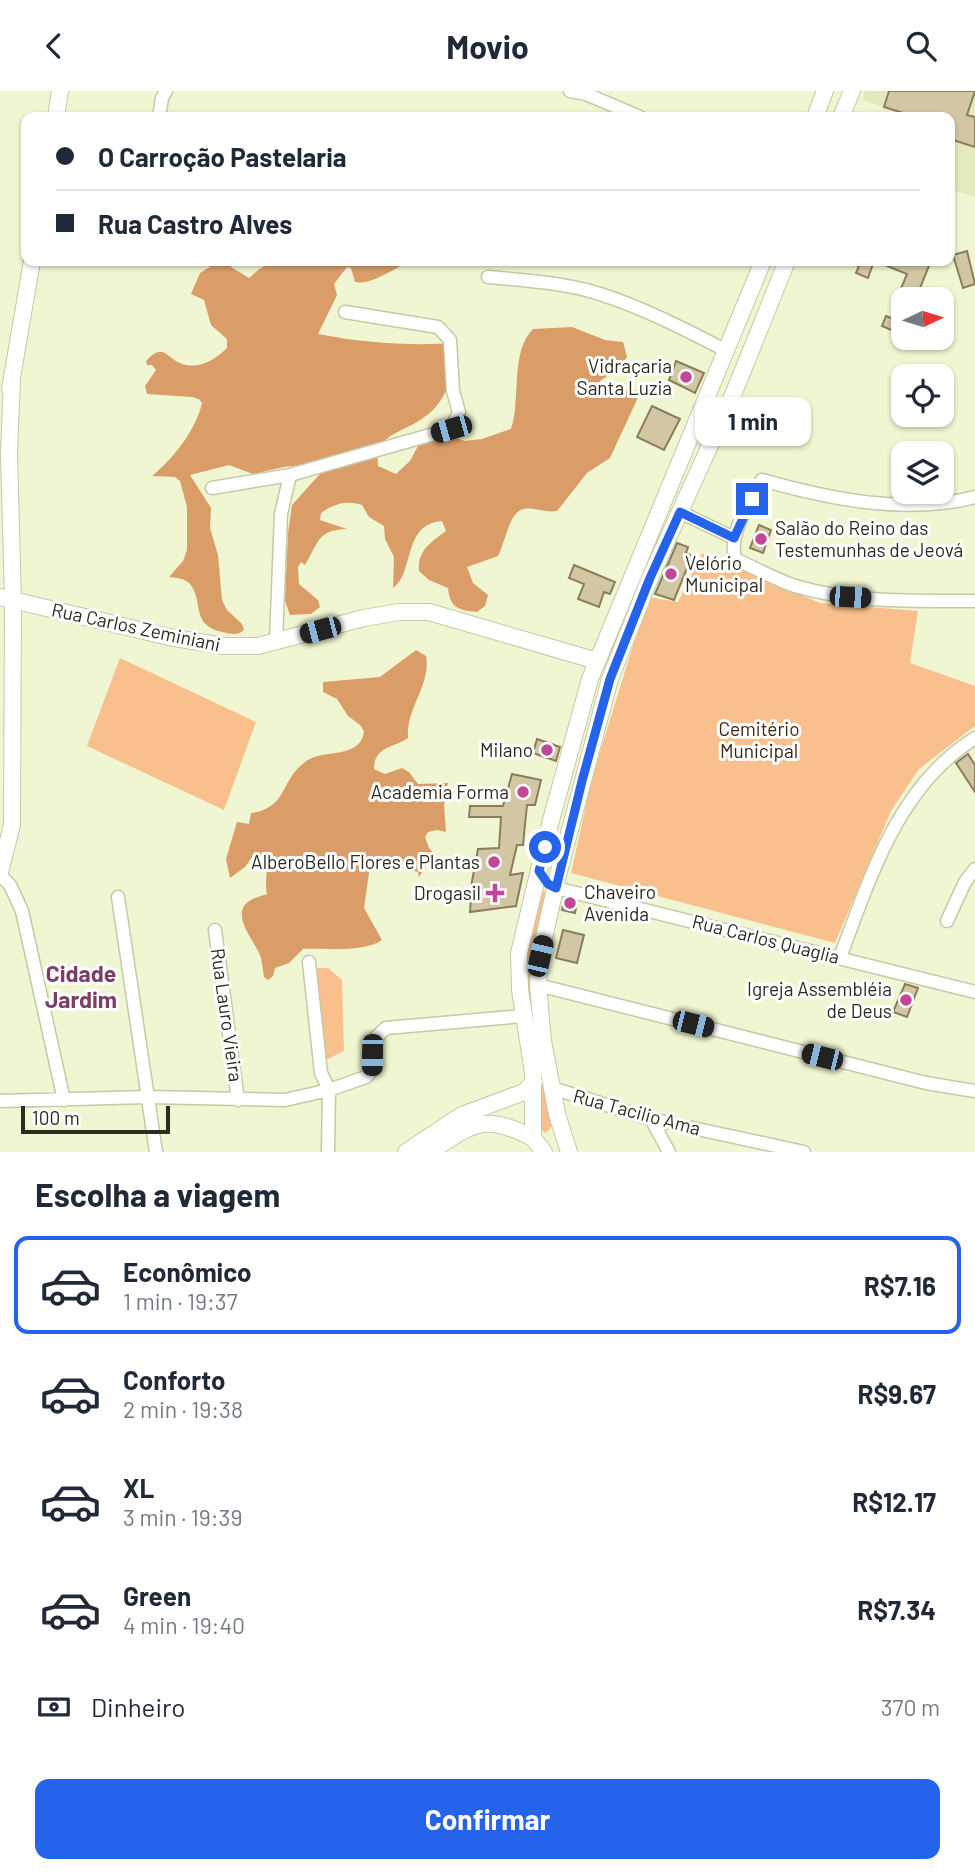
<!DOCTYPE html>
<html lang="pt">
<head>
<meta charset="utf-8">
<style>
  body { margin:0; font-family:Barlow,sans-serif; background:#f2f2f3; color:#1f2937; height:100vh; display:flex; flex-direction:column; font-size:26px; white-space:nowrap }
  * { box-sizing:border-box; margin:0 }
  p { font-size:23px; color:#747a83 }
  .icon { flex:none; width:38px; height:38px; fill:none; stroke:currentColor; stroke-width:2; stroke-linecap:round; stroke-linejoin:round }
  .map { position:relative; height:1061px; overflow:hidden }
  .drawer { display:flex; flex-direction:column; background:#fff; flex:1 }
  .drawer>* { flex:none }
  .hud { position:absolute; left:21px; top:21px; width:934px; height:154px; border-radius:14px; box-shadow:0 2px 5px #0004; display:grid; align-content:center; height:154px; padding:0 35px; background:#fff }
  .needle { width:46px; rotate:86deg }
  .controls { position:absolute; left:891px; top:196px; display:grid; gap:14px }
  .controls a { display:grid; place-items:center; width:63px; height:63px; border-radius:14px; background:#fff; box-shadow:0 2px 5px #0004; font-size:35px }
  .scale { position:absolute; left:21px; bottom:18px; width:149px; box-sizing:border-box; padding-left:7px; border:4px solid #2a2c1e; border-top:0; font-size:19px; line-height:24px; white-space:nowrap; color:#2a2c1e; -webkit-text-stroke:5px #fff; paint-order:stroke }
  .end { position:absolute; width:32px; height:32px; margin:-16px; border:9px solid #2563eb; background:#fff; box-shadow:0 0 0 4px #fff }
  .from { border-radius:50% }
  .bubble { position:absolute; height:49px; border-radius:14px; background:#fff; box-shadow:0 2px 5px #0004; font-size:23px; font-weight:700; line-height:49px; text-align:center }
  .car { position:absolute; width:21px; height:42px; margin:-21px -10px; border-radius:9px; box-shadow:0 0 5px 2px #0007; background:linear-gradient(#222 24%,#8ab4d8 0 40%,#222 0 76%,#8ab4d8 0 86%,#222 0) }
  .hud b { display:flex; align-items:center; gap:24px; height:66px; font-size:26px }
  .hud b+b { border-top:2px solid #e0e1e3 }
  .hud i { width:18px; height:18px; background:#1f2937 }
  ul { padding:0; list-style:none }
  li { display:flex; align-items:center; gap:21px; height:98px; margin:0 14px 10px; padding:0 21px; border:4px solid transparent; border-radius:14px }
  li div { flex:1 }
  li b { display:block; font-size:26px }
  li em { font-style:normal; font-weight:700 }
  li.on { border-color:#2563eb }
  li>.icon { width:63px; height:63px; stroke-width:1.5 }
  h2 { padding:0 35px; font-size:32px; line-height:84px }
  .pay { display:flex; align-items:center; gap:18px; height:77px; padding:0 35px; font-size:26px }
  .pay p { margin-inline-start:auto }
  .button { display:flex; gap:14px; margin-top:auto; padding:14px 35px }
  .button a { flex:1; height:80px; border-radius:14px; background:#2563eb; color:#fff; font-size:28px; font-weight:700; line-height:80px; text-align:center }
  header { display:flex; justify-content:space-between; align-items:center; height:91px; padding:0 35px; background:#fff; font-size:32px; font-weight:700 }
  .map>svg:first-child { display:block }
  .built { fill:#e3eabe }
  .green { fill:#f9c08e }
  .forest { fill:#da9d67 }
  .building { fill:#d3c6a3; stroke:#8a7d5d; stroke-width:2 }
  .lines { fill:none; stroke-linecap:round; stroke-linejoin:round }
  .street-casing { stroke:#c4caa6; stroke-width:15 }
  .secondary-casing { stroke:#c4caa6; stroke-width:18 }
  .street { stroke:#fff; stroke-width:12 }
  .secondary { stroke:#fff; stroke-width:16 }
  .route { stroke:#2563eb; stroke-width:9 }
  .poi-dot { fill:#c24799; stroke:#fff; stroke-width:2.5 }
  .labels { text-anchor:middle; stroke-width:6; stroke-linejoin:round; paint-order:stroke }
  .poi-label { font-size:19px; fill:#2a2c1e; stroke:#fff; text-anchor:end }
  .street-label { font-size:19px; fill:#2a2c1e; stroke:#fff }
  .park-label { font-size:19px; fill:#3e250d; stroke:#fff }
  .quarter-label { font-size:23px; font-weight:bold; fill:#7c3e65; stroke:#fff }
</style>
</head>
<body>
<header><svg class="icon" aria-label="back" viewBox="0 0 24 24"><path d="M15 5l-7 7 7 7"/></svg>Movio<svg class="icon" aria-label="search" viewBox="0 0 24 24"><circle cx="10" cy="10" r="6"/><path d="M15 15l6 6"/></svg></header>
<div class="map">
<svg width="975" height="1061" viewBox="0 0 975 1061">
  <rect width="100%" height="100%" fill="#f0f6d1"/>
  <!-- built -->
  <path class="built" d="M865 0H975V106L950 98V48L953 39 950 38V26H915L862 9Z"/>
  <!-- green -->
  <path class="green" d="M702 462 820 512 918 520 910 572 975 595V635L919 678 891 720 835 852 571 782 592 687 648 506 678 511Z
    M120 567 256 631 224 719 87 655Z
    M542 800 547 802 532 867 527 868 524 861Z
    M528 874 532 875 553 1034 546 1042 541 1039 525 876Z
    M317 877H328L342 889 344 960 326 969Z"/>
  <!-- forest -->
  <path class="forest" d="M296 170H404L403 174C388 181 371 194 355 191L351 177 347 176 334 193 337 204 318 243C364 252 410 255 456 252 451 286 450 312 417 331 400 341 391 341 377 358L378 375 396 383 410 370 418 355 432 345H450L465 350 482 348 511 338C521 310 510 260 533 238L572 236 605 249 623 251 627 266 618 278 600 290 598 296C611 303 627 297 641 300L610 367 587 382 557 420C545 422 534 416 524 418 509 420 505 453 498 465L467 476 473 492 488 504 485 515 477 521C458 519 450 517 448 497L429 489 419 480C417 460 431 451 446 440L442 430C402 433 415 482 393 497L394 466 385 448 384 435 369 426 362 414C346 409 334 413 321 422L320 429 347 438C317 439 319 451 305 474L301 471 298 476 299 493 318 509 320 516 311 523 290 524 285 510 288 442 292 414 327 375 321 372 284 376 253 383 229 374 190 384 211 417 210 437 218 464 222 509 227 519 242 533 244 539C237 545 231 543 223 541 190 535 204 510 190 493 185 487 177 487 169 486L183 470 187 459V416L180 390 175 386 152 385C173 368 196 339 202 312L199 308 192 306 147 303 145 295 156 279 152 274H147L146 270C163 251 166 266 180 272 198 280 216 268 227 257V248L211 234 204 209 191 203 200 182 216 172 228 174 249 187C256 181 264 173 274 172 282 170 288 173 296 170Z
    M416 559 426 565C431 595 406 616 408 647 394 657 374 655 374 678L385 683 402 677 409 681 418 693 448 692 444 714 446 741 437 739 428 741 425 746 429 757 437 766 428 772 419 786 418 781 371 768 364 817 382 849C363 862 326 857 303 858L289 872 275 877 273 885 268 889 264 886C263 879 262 870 260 864 255 851 237 832 243 817 247 808 259 806 267 803 264 791 269 775 265 767L253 765 245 776 230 787 226 768 237 731 249 733 251 722C288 717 280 689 305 671 323 657 361 669 364 640L360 634 348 625 337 608 323 601V591L380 586Z"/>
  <!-- building -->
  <path class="building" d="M889 0H975L967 24 975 26V56L950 48 953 38H950V26H916L884 16Z
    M967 160 975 193 963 197 953 164Z
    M861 170H874L868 187 856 182Z
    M875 170H931L916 207 900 200 907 183Z
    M886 225 903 232V244L882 235Z
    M676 270 704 282 695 302 669 289Z
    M652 315 680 328 664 359 637 346Z
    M759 434 771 439 763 462 750 457Z
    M677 452 688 456 686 462 692 465 674 509 655 503Z
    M574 474 615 491 610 503 604 501 599 516 578 508 584 493 569 487Z
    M537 648 560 656 556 670 533 662Z
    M968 663 975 674V701L956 672Z
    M512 683 541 689 535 714H527L523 754H517L510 784 523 782 516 815 470 821 472 790 478 758 499 757 501 726H469L470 715H503Z
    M564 808 577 811 575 822 562 819Z
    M563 839 584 844 577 872 556 867Z
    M905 893 918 897 907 926 893 921Z"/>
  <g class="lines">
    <!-- street casing -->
    <g class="street-casing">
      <path id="street" d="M570 0 586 3 640 26
        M159 26 162 7 166 0
        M488 186C524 189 566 192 600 203 644 217 686 239 727 260
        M212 397 290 384 451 338 459 321 453 300 450 249 438 236 345 221
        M975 406C905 424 830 408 762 389 750 412 728 442 735 468 755 477 775 488 795 495 852 512 916 510 975 510
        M680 421 734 447
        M276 550 281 423 290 384
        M0 784 10 794 22 820 64 1009
        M556 797 975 901
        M118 806 156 1061
        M947 830 965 791 975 778
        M215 839 238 1009
        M840 866C871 785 898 695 975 647
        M309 871 321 982 329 999 328 1061
        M538 894 926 992 975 1000
        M552 997 651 1028 804 1061
        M0 1010 148 1006 285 1009 329 999 366 986 372 979V950L386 937 523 925
        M651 1028 669 1061"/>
    </g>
    <!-- secondary casing -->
    <g class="secondary-casing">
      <path id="secondary" d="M56 26 60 0
        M815 26 825 0
        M841 26 852 0
        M10 298 32 170
        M0 506 169 546 223 555H258L364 527 399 521H429L597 570
        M0 781 12 734 13 510 9 361 12 289
        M406 1061 462 1024 524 1001 534 991
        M429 1061C474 1033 482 1021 533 1047
        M544 1061 533 1047V981L520 899 519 862 550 733 590 588 763 170
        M569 1061 557 1023 543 950 538 894 540 865 558 784 610 588 650 487 735 299 787 170"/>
    </g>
    <!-- street -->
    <use href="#street" class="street"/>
    <!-- secondary -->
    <use href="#secondary" class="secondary"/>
  </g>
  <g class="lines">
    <!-- route -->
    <path class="route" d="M545 756 539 780 548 793 556 797 582 690 610 588 650 487 680 421 734 447 752 408"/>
  </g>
  <!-- markers -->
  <g class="poi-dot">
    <circle cx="686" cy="286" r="7"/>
    <circle cx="761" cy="448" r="7"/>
    <circle cx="671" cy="483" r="7"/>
    <circle cx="547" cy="659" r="7"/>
    <circle cx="523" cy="701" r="7"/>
    <circle cx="494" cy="771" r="7"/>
    <path d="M491.5 791.5h7v7h7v7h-7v7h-7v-7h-7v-7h7z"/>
    <circle cx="570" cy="812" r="7"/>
    <circle cx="906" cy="909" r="7"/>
  </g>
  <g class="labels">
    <!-- poi labels -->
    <g class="poi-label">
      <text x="672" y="282">Vidraçaria<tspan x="672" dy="22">Santa Luzia</tspan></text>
      <text x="775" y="444" text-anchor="start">Salão do Reino das<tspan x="775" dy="22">Testemunhas de Jeová</tspan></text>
      <text x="685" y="479" text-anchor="start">Velório<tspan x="685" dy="22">Municipal</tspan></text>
      <text x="533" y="666">Milano</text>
      <text x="509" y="708">Academia Forma</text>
      <text x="480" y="778">AlberoBello Flores e Plantas</text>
      <text x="584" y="808" text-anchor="start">Chaveiro<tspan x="584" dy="22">Avenida</tspan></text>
      <text x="481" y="809">Drogasil</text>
      <text x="892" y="905">Igreja Assembléia<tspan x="892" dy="22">de Deus</tspan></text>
    </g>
    <!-- street labels -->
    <g class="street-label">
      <text transform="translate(136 536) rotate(12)" y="7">Rua Carlos Zeminiani</text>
      <text transform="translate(766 848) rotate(14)" y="7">Rua Carlos Quaglia</text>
      <text transform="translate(227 924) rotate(82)" y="7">Rua Lauro Vieira</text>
      <text transform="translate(637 1021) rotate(15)" y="7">Rua Tacilio Ama</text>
    </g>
    <!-- park labels -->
    <g class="park-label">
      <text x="759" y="645">Cemitério<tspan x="759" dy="22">Municipal</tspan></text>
    </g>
    <!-- quarter labels -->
    <g class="quarter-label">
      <text x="81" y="891">Cidade<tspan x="81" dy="26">Jardim</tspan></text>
    </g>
  </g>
</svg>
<div class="controls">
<a><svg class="needle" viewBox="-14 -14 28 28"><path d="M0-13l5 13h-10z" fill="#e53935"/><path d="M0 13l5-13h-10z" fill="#747a83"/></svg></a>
<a><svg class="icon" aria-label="locate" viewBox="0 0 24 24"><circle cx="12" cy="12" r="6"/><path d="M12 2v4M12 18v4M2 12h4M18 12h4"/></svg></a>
<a><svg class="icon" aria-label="layers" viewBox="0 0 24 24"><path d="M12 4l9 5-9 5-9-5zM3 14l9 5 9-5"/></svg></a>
</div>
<div class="scale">100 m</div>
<i class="end from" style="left:545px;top:756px"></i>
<i class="end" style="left:752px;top:408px"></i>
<div class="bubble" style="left:695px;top:306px;width:116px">1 min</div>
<i class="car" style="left:451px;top:338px;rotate:254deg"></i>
<i class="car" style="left:850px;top:506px;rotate:93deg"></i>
<i class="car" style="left:320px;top:539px;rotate:255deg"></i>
<i class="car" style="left:540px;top:865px;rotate:13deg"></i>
<i class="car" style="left:693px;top:933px;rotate:104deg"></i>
<i class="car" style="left:372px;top:964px;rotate:181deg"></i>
<i class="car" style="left:822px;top:966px;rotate:284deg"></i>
<div class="hud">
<b><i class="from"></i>O Carroção Pastelaria</b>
<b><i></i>Rua Castro Alves</b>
</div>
</div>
<section class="drawer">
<h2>Escolha a viagem</h2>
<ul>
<li class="on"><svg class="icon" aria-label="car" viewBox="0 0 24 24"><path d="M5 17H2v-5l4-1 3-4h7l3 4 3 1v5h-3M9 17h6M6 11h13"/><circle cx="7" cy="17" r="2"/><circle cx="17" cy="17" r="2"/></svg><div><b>Econômico</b><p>1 min · 19:37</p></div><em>R$7.16</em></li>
<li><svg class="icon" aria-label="car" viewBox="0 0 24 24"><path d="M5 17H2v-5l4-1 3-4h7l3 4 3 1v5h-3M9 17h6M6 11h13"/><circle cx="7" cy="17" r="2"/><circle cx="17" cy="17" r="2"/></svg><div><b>Conforto</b><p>2 min · 19:38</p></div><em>R$9.67</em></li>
<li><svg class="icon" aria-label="car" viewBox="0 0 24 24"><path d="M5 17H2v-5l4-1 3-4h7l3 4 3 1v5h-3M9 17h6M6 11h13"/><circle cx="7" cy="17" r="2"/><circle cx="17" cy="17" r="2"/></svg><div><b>XL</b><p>3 min · 19:39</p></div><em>R$12.17</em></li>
<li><svg class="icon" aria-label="car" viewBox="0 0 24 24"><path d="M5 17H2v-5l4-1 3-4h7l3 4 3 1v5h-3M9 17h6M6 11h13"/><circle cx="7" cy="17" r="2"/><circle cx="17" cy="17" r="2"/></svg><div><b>Green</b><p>4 min · 19:40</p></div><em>R$7.34</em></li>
</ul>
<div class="pay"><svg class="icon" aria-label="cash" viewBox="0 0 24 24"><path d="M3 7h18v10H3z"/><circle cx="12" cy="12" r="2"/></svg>Dinheiro<p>370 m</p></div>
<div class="button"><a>Confirmar</a></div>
</section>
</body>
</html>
